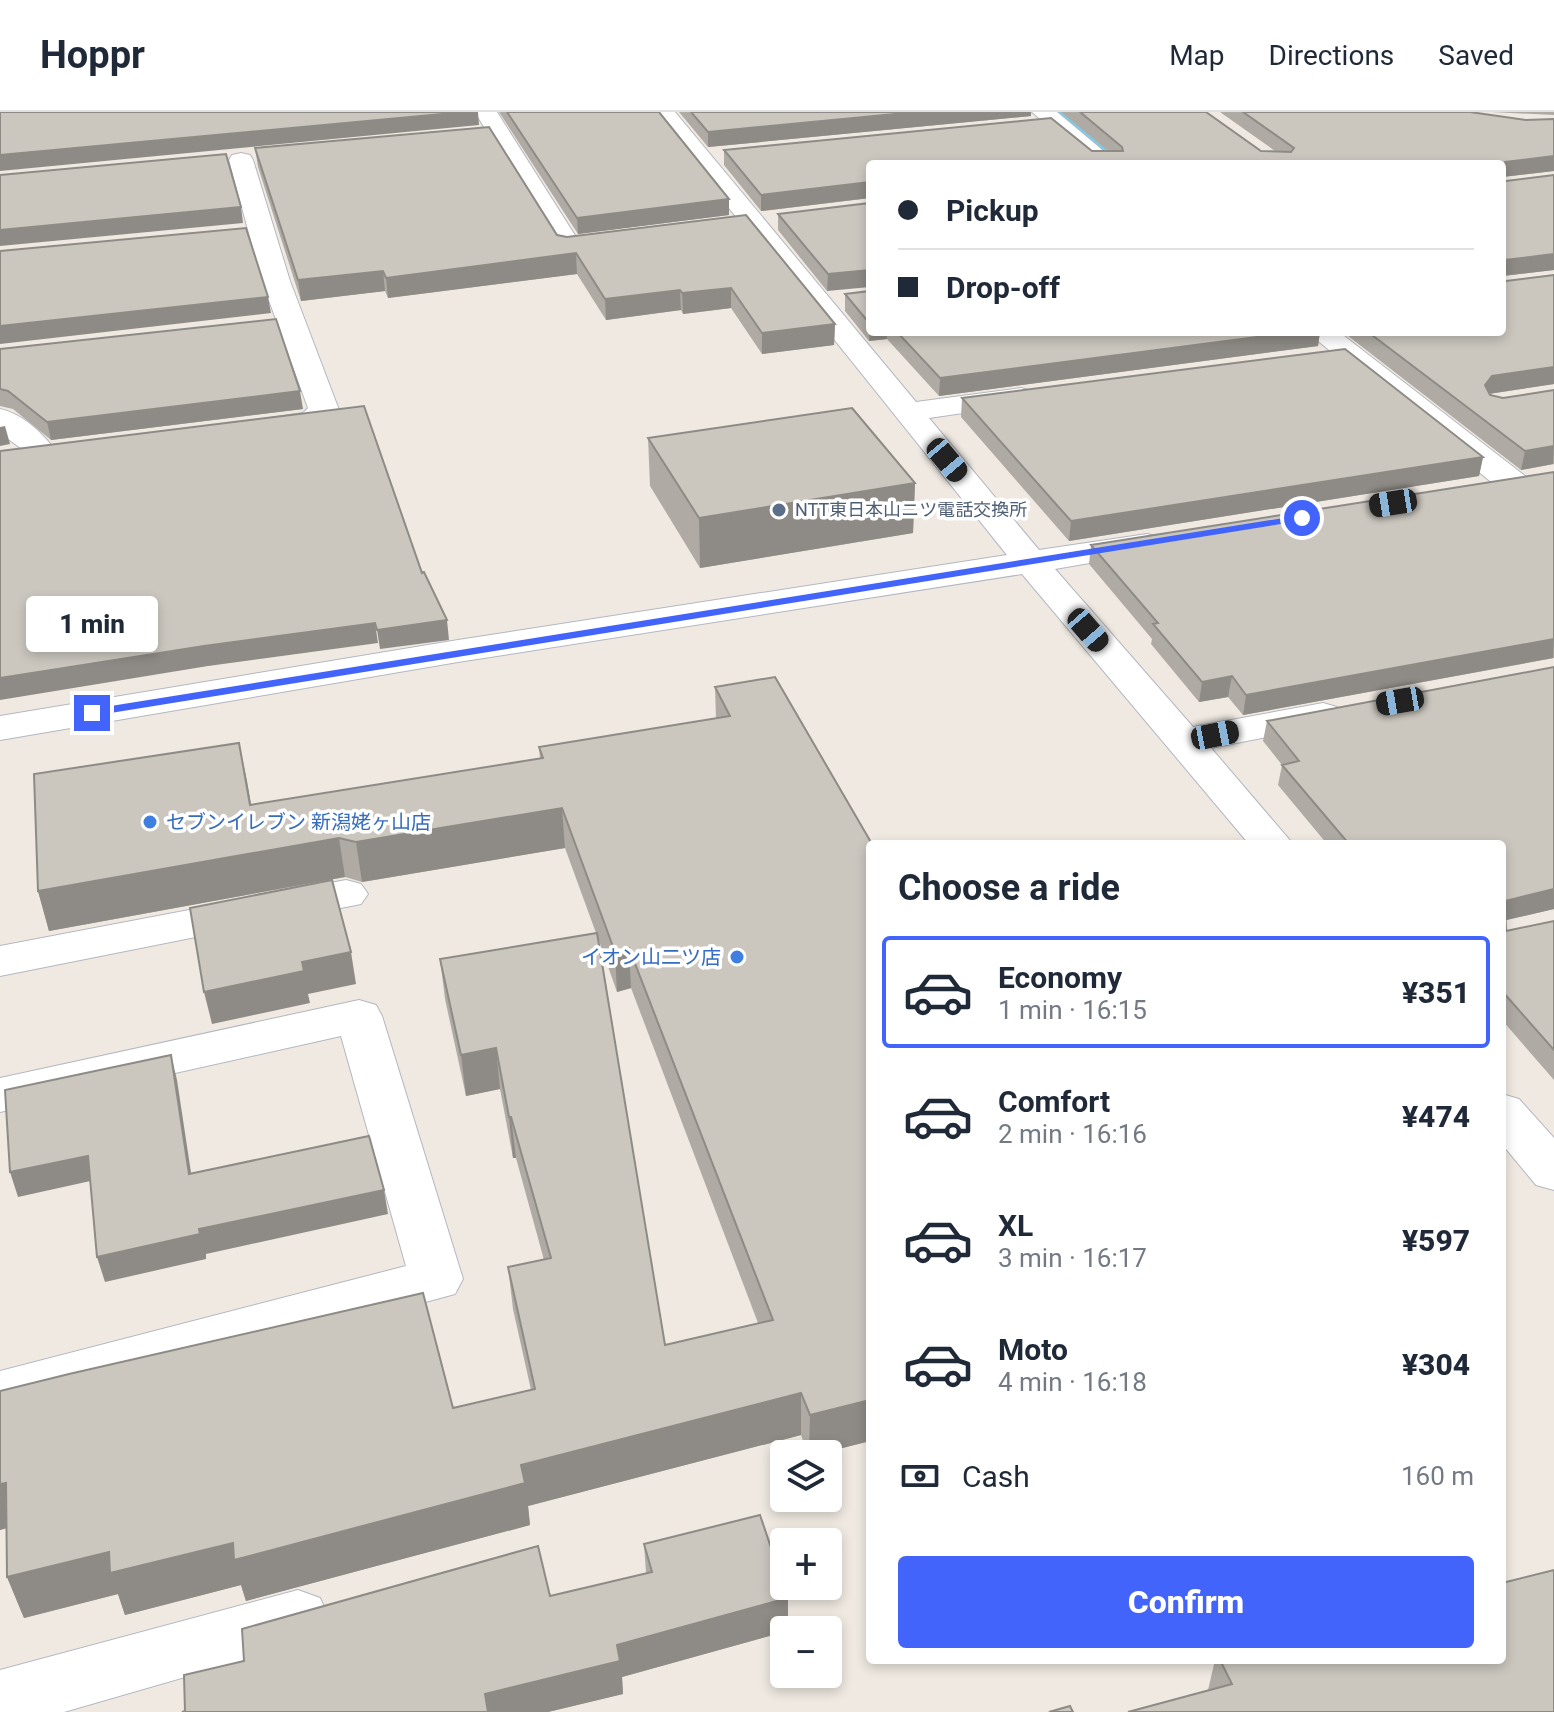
<!DOCTYPE html>
<html lang="en">
<head>
<meta charset="utf-8">
<style>
  body { margin:0; font-family:Roboto,"Noto Sans JP",sans-serif; background:#f2f2f3; color:#1f2937; height:100vh; display:flex; flex-direction:column; font-size:30px; white-space:nowrap }
  * { box-sizing:border-box; margin:0 }
  p { font-size:26px; color:#747a83 }
  .icon { flex:none; width:44px; height:44px; fill:none; stroke:currentColor; stroke-width:2; stroke-linecap:round; stroke-linejoin:round }
  .map { position:relative; flex:1; overflow:hidden }
  .panel { position:absolute; left:866px; top:728px; width:640px; height:824px; display:flex; flex-direction:column; background:#fff; border-radius:8px; box-shadow:0 4px 12px #0003 }
  .panel>* { flex:none }
  .hud { position:absolute; left:866px; top:48px; width:640px; height:176px; border-radius:8px; box-shadow:0 4px 12px #0003; display:grid; align-content:center; height:176px; padding:0 32px; background:#fff }
  .fabs { position:absolute; left:770px; top:1328px; display:grid; gap:16px }
  .fabs a { display:grid; place-items:center; width:72px; height:72px; border-radius:8px; background:#fff; box-shadow:0 4px 12px #0003; font-size:40px }
  .end { position:absolute; width:36px; height:36px; margin:-18px; border:10px solid #4264fb; background:#fff; box-shadow:0 0 0 4px #fff }
  .from { border-radius:50% }
  .bubble { position:absolute; height:56px; border-radius:8px; background:#fff; box-shadow:0 4px 12px #0003; font-size:26px; font-weight:800; line-height:56px; text-align:center }
  .car { position:absolute; width:24px; height:48px; margin:-24px -12px; border-radius:10px; box-shadow:0 0 6px 2px #0007; background:linear-gradient(#222 24%,#8ab4d8 0 40%,#222 0 76%,#8ab4d8 0 86%,#222 0) }
  .hud b { display:flex; align-items:center; gap:28px; height:76px; font-size:30px }
  .hud b+b { border-top:2px solid #e0e1e3 }
  .hud i { width:20px; height:20px; background:#1f2937 }
  ul { padding:0; list-style:none }
  li { display:flex; align-items:center; gap:24px; height:112px; margin:0 16px 12px; padding:0 16px; border:4px solid transparent; border-radius:8px }
  li div { flex:1 }
  li b { display:block; font-size:30px }
  li em { font-style:normal; font-weight:800 }
  li.current { border-color:#4264fb }
  li>.icon { width:72px; height:72px; stroke-width:1.5 }
  h2 { padding:0 32px; font-size:36px; line-height:96px }
  .pay { display:flex; align-items:center; gap:20px; height:88px; padding:0 32px; font-size:30px }
  .pay p { margin-inline-start:auto }
  .button { display:flex; gap:16px; margin-top:auto; padding:16px 32px }
  .button a { flex:1; height:92px; border-radius:8px; background:#4264fb; color:#fff; font-size:32px; font-weight:800; line-height:92px; text-align:center }
  header { display:flex; align-items:center; gap:48px; box-sizing:border-box; height:112px; padding:0 40px; background:#fff; border-bottom:2px solid #e0e1e3 }
  header strong { font-size:38px }
  nav { display:flex; gap:44px; margin-inline-start:auto; font-size:28px }
  .map>svg:first-child { display:block }
  .lines { fill:none; stroke-linecap:round; stroke-linejoin:round }
  .stream { fill:#75cff0; fill-rule:evenodd }
  .minor-casing { stroke:#b4b7c1; stroke-width:2 }
  .minor { fill:#fff; fill-rule:evenodd }
  .wall { fill:#afaba4; fill-rule:evenodd }
  .shaded-wall { fill:#8e8b86 }
  .building { fill:#cbc7bf; stroke:#8e8b86; stroke-width:2 }
  .route { fill:#4264fb }
  .service-dot { fill:#5c6f8a; stroke:#fff; stroke-width:3 }
  .shop-dot { fill:#3f7fe0; stroke:#fff; stroke-width:3 }
  .labels { text-anchor:middle; stroke-width:7; stroke-linejoin:round; paint-order:stroke }
  .far-service-label { font-size:18px; fill:#4e5e75; stroke:#fff; text-anchor:start }
  .shop-label { font-size:20px; fill:#366cbe; stroke:#fff; text-anchor:start }
</style>
</head>
<body>
<header>
<strong>Hoppr</strong>
<nav><a>Map</a><a>Directions</a><a>Saved</a></nav>
</header>
<div class="map">
<svg width="1554" height="1600" viewBox="0 0 1554 1600">
  <rect width="100%" height="100%" fill="#efe9e1"/>
  <g class="lines">
    <!-- stream -->
    <path class="stream" d="M1054 0H1066L1132 52H1119Z"/>
    <!-- minor casing -->
    <g class="minor-casing">
      <path id="minor" d="M475 0H497L576 125 616 120 625 122 629 128 625 134 568 142 559 140Z
        M652 0H675L916 290 1021 276 1032 279 1036 285 1032 291 929 306 1039 438 1147 422 1159 425 1164 432 1159 439 1055 457 1193 615 1323 591 1337 595 1342 603 1337 611 1211 636 1293 732H1249L1022 462 458 550 0 628V604L458 528 1007 443Z
        M1032 0H1057L1119 52H1092Z
        M241 41 250 43 253 48 290 169 339 298C323 322 283 328 256 322L251 315 256 308 303 301 308 296 262 169 229 48 232 43Z
        M1307 220H1339L1525 364 1529 371 1525 378 1513 381 1501 378Z
        M0 297C23 302 44 322 57 341L52 348 41 351 30 348 22 337 0 321Z
        M346 768 361 772 368 782 361 792 0 864V834Z
        M359 888 376 893 382 904 463 1167 455 1182 0 1305V1259L406 1154 341 924 0 1000V966Z
        M1502 982 1519 987 1554 1026V1078L1536 1073 1502 1032Z
        M298 1478 320 1486 329 1506 320 1526 64 1600H0V1558Z"/>
    </g>
    <!-- minor -->
    <use href="#minor" class="minor"/>
  </g>
  <!-- wall -->
  <path class="wall" d="M499 0H659L729 87V103L578 122Z
    M679 0H1031V4L708 35Z
    M1061 0H1206L1261 39H1275L1220 0H1470L1526 8 1554 7V59L1502 65 1506 69 1554 63V158L1503 164V166L1506 169 1554 163V272L1489 282 1503 286 1554 278V352L1521 358 1343 220H1502L870 52V86L761 99 724 53V38L1108 39Z
    M1491 0H1554V3Z
    M255 36 567 125 746 103 835 212 834 233 762 242 731 196 683 202 681 198 606 208 577 162 388 186 385 179 301 189 258 55Z
    M870 91 827 179 778 118V102Z
    M870 179V220H1320L1318 234 939 284 887 227 869 229 845 199V182Z
    M0 237 303 297 51 328 13 297 0 294Z
    M962 286 1483 345 1479 364 1069 429 961 305Z
    M648 326 915 371 913 421 700 456 650 374Z
    M1554 360V546L1243 603 1228 585 1199 590 1151 532 1152 527 1089 452 1091 433Z
    M1554 555V797L1506 808V819L1554 809V968L1502 908V732H1327L1278 673 1282 653 1263 629 1267 609Z
    M775 565 870 1329 819 1342H808L801 1323 528 1394 530 1413 246 1489 241 1473 125 1503 118 1482 24 1506 7 1465 6 1416 0 1418V1279L453 1296 531 1278 513 1197 508 1155 544 1148 516 1046H513L500 977 466 984 445 887 440 847 596 821 565 736 362 770 345 765 49 819 38 779 239 631 251 693 540 647 539 635 716 607 715 575ZM599 829 617 880 631 876 758 1211 665 1233Z
    M644 1432 784 1518V1520L622 1565 623 1582 548 1600H182L550 1484 646 1461Z
    M1215 1548H1502L1554 1600 1208 1578Z"/>
  <!-- shaded-wall -->
  <path class="shaded-wall" d="M464 0H478L479 13 0 59V43Z
    M916 0H1031V4L708 35V20Z
    M1554 44V59L1502 65V54L1505 50Z
    M870 70V86L761 99V83Z
    M729 87V103L578 122 577 106Z
    M241 95 243 111 0 134V118Z
    M576 141 577 162 388 186 386 166Z
    M1554 142V158L1502 164 1503 151 1505 148Z
    M870 158V175L827 179 828 162Z
    M383 159 385 179 301 189 298 168Z
    M731 176V196L683 202 682 181Z
    M680 178 681 198 606 208 605 187Z
    M268 185 271 201 0 232V214Z
    M835 212 834 233 762 242V221Z
    M870 212V220H887V227L869 229Z
    M1295 220H1320L1318 234 939 284 940 266Z
    M1554 255V272L1488 282 1485 273 1492 264Z
    M300 279 303 297 51 328 47 310Z
    M5 314 10 332 0 334V315Z
    M1554 334 1553 352 1521 358 1525 339Z
    M1483 345 1479 364 1069 429 1071 409Z
    M915 371 913 421 700 456 699 406Z
    M447 508 449 528 380 537 377 518Z
    M375 511 378 531 208 554 0 588V566L204 534Z
    M1554 527 1553 546 1243 603 1246 583Z
    M1232 564 1228 585 1199 590 1202 570Z
    M239 631 247 669 258 732 250 693Z
    M562 696 565 736 362 770 356 730Z
    M339 726 345 765 49 819 38 779Z
    M1554 777V797L1502 809 1505 789Z
    M629 836 631 876 617 880 615 840Z
    M351 840 356 872 308 882 310 891 212 912 204 880 302 850Z
    M496 936 500 977 466 984 461 943Z
    M171 943 177 968 195 1087 189 1062Z
    M509 1005H511L516 1046H513Z
    M88 1044 95 1068 18 1085 10 1060Z
    M384 1078 388 1102 206 1142V1147L105 1170 97 1145 199 1117Z
    M801 1281V1323L528 1394 530 1413 246 1489 241 1473 125 1503 118 1482 24 1506 7 1465 109 1440 521 1353Z
    M870 1288V1329L819 1342H809L810 1303Z
    M6 1371 22 1412 0 1418V1372Z
    M788 1486V1518H784V1520L622 1565 623 1582 548 1600H488L485 1582 617 1533Z"/>
  <!-- building -->
  <path class="building" d="M0 0H464L0 43Z
    M507 0H659L729 87 577 106Z
    M691 0H916L708 20Z
    M1080 0H1206L1261 39 1291 40 1294 36 1243 0H1470L1526 8 1554 7V44L1505 50 1502 53V66L1506 69 1554 63V142L1505 148 1503 151V166L1506 169 1554 163V255L1492 264 1485 273 1490 283 1503 286 1554 278V334L1525 339 1368 220H1502V52H870V70L761 83 724 38 1051 6 1092 39H1123L1122 35Z
    M489 15 557 123 567 125 746 103 835 212 762 221 731 176 682 181 680 178 605 187 576 141 386 166 383 159 298 168 255 36Z
    M226 42 241 95 0 118V63Z
    M870 91V158L828 162 778 102Z
    M246 116 268 185 0 214V139Z
    M870 179V212L845 182Z
    M276 207 300 279 47 310 8 279 0 277V237Z
    M897 220H1295L940 266Z
    M1345 237 1483 345 1071 409 962 286Z
    M364 294 422 461 424 460 447 508 377 518 375 511 204 534 0 566V339Z
    M852 296 915 371 699 406 648 326Z
    M1554 360V527L1246 583 1232 564 1202 570 1153 512 1158 511 1091 433Z
    M1554 555V777L1505 789 1506 819 1554 809V938L1502 879V732H1349L1282 653 1299 649 1267 609Z
    M775 565 872 732H870V1288L810 1303 801 1281 521 1353 525 1371 234 1448 233 1431 110 1461 109 1440 7 1465 6 1371 0 1372V1279L69 1262 423 1181 453 1296 535 1277 508 1155 551 1146 511 1005H509L496 936 461 943 440 847 597 821 665 1233 773 1208 629 836 615 840 562 696 356 730 339 726 38 779 34 662 239 631 250 693 543 646 539 635 730 604 715 575Z
    M332 768 351 840 302 850 304 859 204 880 190 796Z
    M171 943 189 1062 369 1024 384 1078 199 1117 200 1122 97 1145 88 1044 10 1060 5 978Z
    M760 1403 788 1486 617 1533 620 1549 485 1582 488 1600H182L185 1599 184 1563 244 1549 242 1517 538 1434 550 1484 652 1460 644 1432Z
    M1554 1458V1600H1128L1232 1572 1220 1548H1502V1471Z
    M1070 1594 1073 1600H1049Z"/>
  <!-- route -->
  <path class="route" d="M1302 403 1306 408 92 604 86 601 92 597Z"/>
  <!-- markers -->
  <circle class="service-dot" cx="779" cy="398" r="8"/>
  <g class="shop-dot">
    <circle cx="150" cy="710" r="8"/>
    <circle cx="737" cy="845" r="8"/>
  </g>
  <g class="labels">
    <!-- far-service labels -->
    <g class="far-service-label">
      <text x="795" y="404">NTT東日本山ニツ電話交換所</text>
    </g>
    <!-- shop labels -->
    <g class="shop-label">
      <text x="166" y="717">セブンイレブン 新潟姥ヶ山店</text>
      <text x="721" y="852" text-anchor="end">イオン山二ツ店</text>
    </g>
  </g>
</svg>
<div class="fabs">
<a><svg class="icon" aria-label="layers" viewBox="0 0 24 24"><path d="M12 4l9 5-9 5-9-5zM3 14l9 5 9-5"/></svg></a>
<a>+</a>
<a>−</a>
</div>
<i class="end from" style="left:1302px;top:406px"></i>
<i class="end" style="left:92px;top:601px"></i>
<div class="bubble" style="left:26px;top:484px;width:132px">1 min</div>
<i class="car" style="left:947px;top:348px;rotate:140deg"></i>
<i class="car" style="left:1393px;top:391px;rotate:261deg"></i>
<i class="car" style="left:1088px;top:518px;rotate:139deg"></i>
<i class="car" style="left:1400px;top:589px;rotate:260deg"></i>
<i class="car" style="left:1215px;top:623px;rotate:79deg"></i>
<div class="hud">
<b><i class="from"></i>Pickup</b>
<b><i></i>Drop-off</b>
</div>
<section class="panel">
<h2>Choose a ride</h2>
<ul>
<li class="current"><svg class="icon" aria-label="car" viewBox="0 0 24 24"><path d="M5 17H2v-5l4-1 3-4h7l3 4 3 1v5h-3M9 17h6M6 11h13"/><circle cx="7" cy="17" r="2"/><circle cx="17" cy="17" r="2"/></svg><div><b>Economy</b><p>1 min · 16:15</p></div><em>¥351</em></li>
<li><svg class="icon" aria-label="car" viewBox="0 0 24 24"><path d="M5 17H2v-5l4-1 3-4h7l3 4 3 1v5h-3M9 17h6M6 11h13"/><circle cx="7" cy="17" r="2"/><circle cx="17" cy="17" r="2"/></svg><div><b>Comfort</b><p>2 min · 16:16</p></div><em>¥474</em></li>
<li><svg class="icon" aria-label="car" viewBox="0 0 24 24"><path d="M5 17H2v-5l4-1 3-4h7l3 4 3 1v5h-3M9 17h6M6 11h13"/><circle cx="7" cy="17" r="2"/><circle cx="17" cy="17" r="2"/></svg><div><b>XL</b><p>3 min · 16:17</p></div><em>¥597</em></li>
<li><svg class="icon" aria-label="car" viewBox="0 0 24 24"><path d="M5 17H2v-5l4-1 3-4h7l3 4 3 1v5h-3M9 17h6M6 11h13"/><circle cx="7" cy="17" r="2"/><circle cx="17" cy="17" r="2"/></svg><div><b>Moto</b><p>4 min · 16:18</p></div><em>¥304</em></li>
</ul>
<div class="pay"><svg class="icon" aria-label="cash" viewBox="0 0 24 24"><path d="M3 7h18v10H3z"/><circle cx="12" cy="12" r="2"/></svg>Cash<p>160 m</p></div>
<div class="button"><a>Confirm</a></div>
</section>
</div>
</body>
</html>
